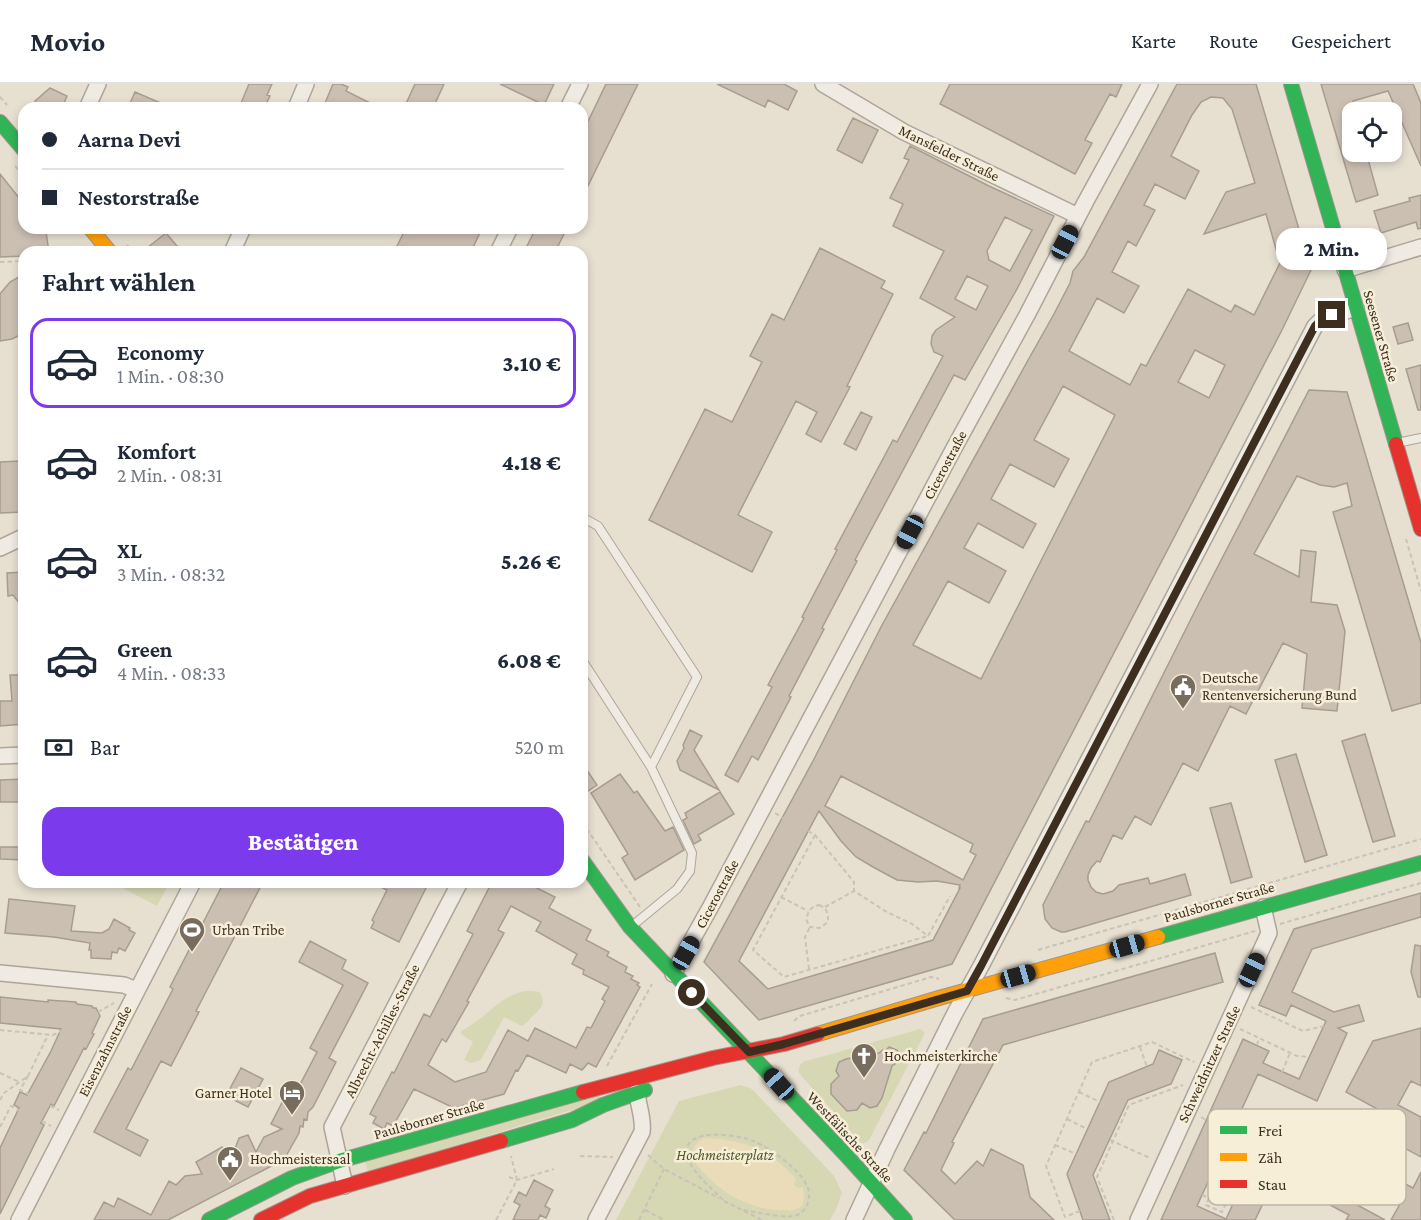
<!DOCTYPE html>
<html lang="de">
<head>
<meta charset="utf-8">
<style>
  body { margin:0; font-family:"Crimson Pro",serif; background:#f2f2f3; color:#1f2937; height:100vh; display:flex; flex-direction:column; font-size:22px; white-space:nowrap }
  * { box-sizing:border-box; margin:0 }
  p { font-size:20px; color:#747a83 }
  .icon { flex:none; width:33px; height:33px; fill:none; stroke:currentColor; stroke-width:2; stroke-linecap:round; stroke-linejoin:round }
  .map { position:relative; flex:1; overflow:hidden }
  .side { position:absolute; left:18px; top:162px; width:570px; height:642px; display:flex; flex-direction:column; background:#fff; border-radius:18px; box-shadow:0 3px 9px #0003 }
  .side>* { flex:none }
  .banner { position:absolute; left:18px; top:18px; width:570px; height:132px; border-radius:18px; box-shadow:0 3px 9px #0003; display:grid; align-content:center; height:132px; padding:0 24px; background:#fff }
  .fabs { position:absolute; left:1342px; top:18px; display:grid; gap:12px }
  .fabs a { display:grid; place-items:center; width:60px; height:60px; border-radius:12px; background:#fff; box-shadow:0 3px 9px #0003; font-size:30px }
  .end { position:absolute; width:27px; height:27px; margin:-14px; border:8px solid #3d2e20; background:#fff; box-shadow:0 0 0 3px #fff }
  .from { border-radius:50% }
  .bubble { position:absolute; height:42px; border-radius:18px; background:#fff; box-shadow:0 3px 9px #0003; font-size:20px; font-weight:800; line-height:42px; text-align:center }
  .car { position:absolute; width:18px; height:36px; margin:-18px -9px; border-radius:8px; box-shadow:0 0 4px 2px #0007; background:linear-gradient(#222 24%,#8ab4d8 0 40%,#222 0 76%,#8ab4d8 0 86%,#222 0) }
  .banner b { display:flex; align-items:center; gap:21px; height:57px; font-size:22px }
  .banner b+b { border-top:2px solid #e0e1e3 }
  .banner i { width:15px; height:15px; background:#1f2937 }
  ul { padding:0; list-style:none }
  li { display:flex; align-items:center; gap:18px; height:90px; margin:0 12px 9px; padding:0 12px; border:3px solid transparent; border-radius:18px }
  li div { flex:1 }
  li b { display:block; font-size:22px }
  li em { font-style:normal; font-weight:800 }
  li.active { border-color:#7c3aed }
  li>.icon { width:54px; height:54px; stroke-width:1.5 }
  h2 { padding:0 24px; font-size:27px; line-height:72px }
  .pay { display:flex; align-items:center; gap:15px; height:66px; padding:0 24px; font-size:22px }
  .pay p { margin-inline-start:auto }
  .cta { display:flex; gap:12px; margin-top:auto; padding:12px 24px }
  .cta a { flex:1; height:69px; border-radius:18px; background:#7c3aed; color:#fff; font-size:24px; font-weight:800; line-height:69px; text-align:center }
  header { display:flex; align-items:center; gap:36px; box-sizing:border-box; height:84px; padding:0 30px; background:#fff; border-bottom:2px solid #e0e1e3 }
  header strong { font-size:28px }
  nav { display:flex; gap:33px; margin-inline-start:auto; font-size:21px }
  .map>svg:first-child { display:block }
  .green { fill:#d6d7b3 }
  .sand { fill:#eadcb9 }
  .building { fill:#cbbfb2; stroke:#a89c90; stroke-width:1.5; fill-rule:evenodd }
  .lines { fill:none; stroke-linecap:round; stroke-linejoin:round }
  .lane-casing { stroke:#ada599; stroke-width:10 }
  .street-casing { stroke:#ada599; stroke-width:18 }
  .fast-casing { stroke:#9c958a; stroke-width:16 }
  .slow-casing { stroke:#9c958a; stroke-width:16 }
  .jam-casing { stroke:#9c958a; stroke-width:16 }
  .path { stroke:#c8c2b9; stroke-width:2; stroke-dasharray:4.5 3; stroke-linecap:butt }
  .lane { stroke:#efebe3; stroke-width:8 }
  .street { stroke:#efebe3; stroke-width:15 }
  .fast { stroke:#30b455; stroke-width:14 }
  .slow { stroke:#ff9f0a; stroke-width:14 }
  .jam { stroke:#e5322d; stroke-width:14 }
  .route { stroke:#3d2e20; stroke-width:8 }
  .labels { text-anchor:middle; stroke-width:5; stroke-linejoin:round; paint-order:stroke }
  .street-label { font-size:15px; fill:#3d2e20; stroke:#f7eed8 }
  .poi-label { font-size:15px; fill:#3d2e20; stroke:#f7eed8; text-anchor:start }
  .park-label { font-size:15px; font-style:italic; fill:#4d5a26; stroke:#f7eed8 }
  .key { fill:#f7eed8; stroke:#bfb4a1; stroke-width:1.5 }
  .key-label { font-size:16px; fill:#3d2e20 }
</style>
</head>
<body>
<header>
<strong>Movio</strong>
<nav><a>Karte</a><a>Route</a><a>Gespeichert</a></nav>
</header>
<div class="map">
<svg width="1421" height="1136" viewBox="0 0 1421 1136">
  <rect width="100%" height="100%" fill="#e7e0d1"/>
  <!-- green -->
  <path class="green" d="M111 798H170L157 822Z
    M532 907 540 908C545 919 543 923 534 931 529 935 528 939 522 942L504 933 481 976 471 979 464 976 473 958 461 950V947C481 938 499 914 518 909 522 907 528 907 532 907Z
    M920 945 925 949 869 1056 865 1059H861L799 989C798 984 799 982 803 978Z
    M741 1001 752 1005 834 1092 842 1109 837 1123 830 1136H616L679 1017Z
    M600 1010 601 1017 368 1088 365 1077Z"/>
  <!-- sand -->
  <path class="sand" d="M703 1054C743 1055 769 1065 796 1095L794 1101 798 1104 803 1103 804 1114 802 1122C799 1123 797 1125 794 1126 790 1127 784 1126 780 1126 750 1125 722 1110 703 1088 691 1075 687 1065 703 1054Z"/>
  <!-- building -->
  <path class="building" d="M249 0H272L267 11 270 12 264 24H239Z
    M333 0H341L348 3 346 7 380 24H323Z
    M415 0H444L433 24H404Z
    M500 0H554L544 21Z
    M606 0H638L582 114V50Z
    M717 0H784L797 7 788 26 768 16 765 23Z
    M950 0H1122L1116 13 1110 10 1085 56 1092 59 1075 90 940 20Z
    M1177 0H1256L1311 186 1282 246 952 880 759 936 704 878 813 677 881 543 1027 278 1054 230 1070 199 1073 187 1084 173ZM1211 13 1223 14 1232 25 1255 99 1226 108 1204 150 1266 130 1280 179 1254 231 1235 221 1231 228 1188 205 1146 282 1141 280 1130 301 1069 267 1097 214 1124 229 1139 202 1112 188 1128 157 1136 162 1155 126 1144 121 1155 100 1185 115 1199 87 1171 72 1192 31 1201 18ZM1195 266 1225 281 1209 314 1178 298ZM1063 302 1115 331 981 595 913 561 948 497 989 519 1006 487 964 464 978 439 1023 464 1036 440 991 415 1010 380 1054 403 1069 375 1034 356ZM841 692 973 760 970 768 976 771 963 796 825 722ZM819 727 841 757 856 773 873 783 897 796 918 798 937 797 960 801 959 804H960L933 856 768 905 739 877Z
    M1321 0H1413L1421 19V82L1388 7 1353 17 1356 28H1353V68H1366L1378 111 1356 118Z
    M50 4 67 12 62 24H42L35 17Z
    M135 8 172 24H128Z
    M853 34 878 46 862 79 837 66Z
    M910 62 989 102 1054 132 1017 205 965 296 954 291 948 302 855 476 857 477 822 544 824 545 789 612 791 613 758 676 752 672 738 698 725 691 772 603 768 601 804 534 802 533 837 466 835 465 893 356 897 358 943 272 934 268 931 260 932 252 936 246 955 233 920 214 944 167 893 142 903 120 890 114 909 76 904 74ZM1005 133 1032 146 1010 187 989 176 987 167ZM967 192 988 202 976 226 955 215Z
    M0 90 24 120V144H43L46 148 49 168H24V172L0 173Z
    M1421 111V144L1418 145 1416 138 1381 149 1374 127 1410 117 1409 114Z
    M406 144H482L471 168H394Z
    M536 144H567L555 168H524Z
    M166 149 182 168H142Z
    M820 164 885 197 881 204 893 210 847 302 850 303 821 358 806 350 817 328 796 317 738 431 772 448 752 488 649 436 705 325 732 338 762 278 750 272 772 230 784 236Z
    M24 190V249L12 255 0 257V210L10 198Z
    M1408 239 1413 256 1398 260 1393 243Z
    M1421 281V326H1418L1406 285Z
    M1309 306 1347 308 1421 559V619L1392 627 1333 428 1352 422 1347 399 1334 403 1320 401 1297 392 1254 470 1299 493 1301 466 1316 468 1311 518 1337 521 1345 547 1337 627 1302 624 1307 570 1283 559 1246 630 1230 622 1198 687 1183 679 1151 741 1135 732 1122 755 1113 751 1100 778 1097 777 1091 784 1088 791V796L1091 803 1096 808 1103 810 1113 807 1119 801 1148 794 1150 800 1185 790 1191 811 1065 848H1061L1052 844 1045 835 1043 821 1086 737 1089 738 1200 517Z
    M861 328 872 333 856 366 844 360Z
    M20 377 24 428 0 429V378Z
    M24 488V525L13 511 8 512 7 489Z
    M10 591H24V640L0 642V617H12Z
    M690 646 702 652 694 666 719 706 680 686 677 677 684 664 683 661Z
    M1365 650 1395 752 1373 758 1342 657Z
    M1296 670 1327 771 1305 778 1275 676Z
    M582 679 597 701 582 711Z
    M620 690 634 709 637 707 665 747 673 743 684 766 635 796 622 774 628 770 591 709Z
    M24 695V718H0V696Z
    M720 708 734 730 698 751 701 756 694 760 683 736 687 734 685 729Z
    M1231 719 1252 793 1231 799 1210 724Z
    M0 763H24V776L0 775Z
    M224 798H263L196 927 199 928 171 982 161 977 126 1045 148 1056 140 1072 94 1048 128 984 131 986 173 905 170 903Z
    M371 798H429L399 858 371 844 374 838 372 836 387 806Z
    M492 798H525L555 813 549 824 591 846 586 856 609 868 607 872 627 883 625 888 633 892 631 895 639 899 637 901 640 903 596 983 588 979 582 986 570 980 566 989 527 971 518 987 516 986 504 1010 454 1024 414 1005 393 1042 387 1039 384 1045 382 1044 373 1039 376 1033 370 1030 392 988 394 989 424 930 430 933 473 850 467 847ZM511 822 541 838 536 847 577 870 572 880 584 886 583 890 609 903 602 915 605 917 591 944 587 943 576 964 535 944 528 957 508 946 486 988 455 998 428 981 442 955 446 958 469 918 467 917 504 849 498 846Z
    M1421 809V833L1312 865 1292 908 1334 928 1359 921 1364 937 1338 944 1347 949 1317 1017 1258 990 1197 1122 1226 1135 1237 1111 1235 1110 1240 1098 1234 1095 1265 1079 1271 1103 1255 1136H1161L1243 955 1269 967 1263 979 1299 995 1326 937 1291 921 1286 932 1259 921 1294 845Z
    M9 815 75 822 71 847 102 849 109 845 114 835 130 844 129 846 135 849 125 867 119 864 117 869 112 868 111 875 91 874V866H89L90 859 54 853 5 849Z
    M310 857 346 876 342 885 368 899 329 974 336 978 313 1023 308 1028 307 1036 304 1035 303 1043 300 1042 299 1049 286 1072 279 1078 168 1136H94L104 1118 114 1123 118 1114 151 1131 169 1097 176 1101 185 1092 202 1090 196 1078 222 1063 230 1078 239 1054 248 1051 256 1068 264 1053 282 1045 271 1040 288 1007 295 1010 317 968 310 964 343 901 299 878Z
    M1415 861 1421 862V913H1418L1411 888Z
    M1215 869 1223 898 1003 961 952 1058 954 1059 941 1086 955 1100 977 1077 983 1082 991 1065 1023 1081 1030 1113 1054 1136H955L904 1086 924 1048 926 1049 983 935Z
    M0 913 48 918V916L76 918 77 920 92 922 93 924H96L100 932 92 949 94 950 86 965 84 964 54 1022 51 1020 41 1039 44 1041 0 1130V1064L19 1024 14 1021 20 1008 27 1011 51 967 61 945 0 939Z
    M1421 944V1002L1411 997 1398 1021 1421 1033V1073L1371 1046 1381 1027 1346 1008 1373 957Z
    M889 963 897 966 899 969 898 974 894 978 895 980 892 982 882 1014 877 1022 870 1024 862 1019 857 1026 847 1027 831 1010V1000L839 992 836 987 839 978 846 975 879 969 883 966 885 967Z
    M1159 966 1182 976 1171 1000 1128 1016 1093 1091 1110 1136H1083L1067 1090 1109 998 1153 980Z
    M241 984 263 995 248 1023 226 1012Z
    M1343 1068 1366 1079 1348 1116 1385 1136H1346L1349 1131 1330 1121 1334 1113 1328 1109 1333 1099 1329 1098Z
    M1421 1088V1136H1391L1404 1113 1383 1102 1389 1091 1413 1104Z
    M534 1096 553 1106 545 1122 550 1125 546 1134 540 1131 538 1136H513L520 1121 514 1118 519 1108 526 1112Z"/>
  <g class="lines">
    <!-- lane casing -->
    <g class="lane-casing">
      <path id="lane" d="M1397 359 1421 354
        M582 433 598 442 697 593 651 683
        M582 576 651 683 692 769 690 787 677 805 632 842"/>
    </g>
    <!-- street casing -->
    <g class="street-casing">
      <path id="street" d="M823 0 904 48 1078 132
        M87 24 98 0
        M296 24 306 0
        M568 24 580 0
        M232 168 243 144
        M498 168 510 144
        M1345 186 1421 163
        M0 464 21 454
        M0 672 24 671
        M0 889 124 901 136 906
        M673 890 711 822 953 366 1027 231 1086 117 1150 0
        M345 1102 332 1043 460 798
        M19 1136 193 798
        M596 1136 642 1048C644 1034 638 1022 637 1008
        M854 1136 887 1065 955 929 981 882 1315 242 1323 234 1356 224
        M1138 1136 1269 849 1263 823"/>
    </g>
    <!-- fast casing -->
    <g class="fast-casing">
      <path id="fast" d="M1291 0 1396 360
        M0 38 24 66
        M582 776 630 843 845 1070 905 1136
        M1158 853 1421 779
        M501 1057 572 1036 603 1021 645 1006
        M209 1136 292 1094 339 1077 583 1008"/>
    </g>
    <!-- slow casing -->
    <g class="slow-casing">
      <path id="slow" d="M90 144 110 168
        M818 950 939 914 1158 853"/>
    </g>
    <!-- jam casing -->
    <g class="jam-casing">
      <path id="jam" d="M1396 360 1421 445
        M583 1008 713 974 784 960 818 950
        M261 1136 310 1112 501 1057"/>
    </g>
    <!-- path -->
    <path class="path" d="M0 13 7 21
      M15 82 24 92
      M127 161 133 168
      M0 178 24 177
      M1406 455 1421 507
      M775 729 783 734
      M582 739 591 751 640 823
      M808 747 815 751 854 798V807L885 827 912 840 928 852 950 812
      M815 751 753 866 784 893 928 852
      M781 813 808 827
      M819 821C828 825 828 829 828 838L820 844 810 843 806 835C809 827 810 823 819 821Z
      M825 823 854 807
      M1280 840 1421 799
      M1038 866 1421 755
      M809 885 805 853 810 843
      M1006 914 1015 916 1255 847
      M1251 923 1303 947 1324 942
      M98 928 114 919
      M794 937 800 932 931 893 939 895
      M1240 945 1297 972 1309 973
      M0 946 53 951 66 945
      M1257 961 1259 954
      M1140 963 1147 983
      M607 982 652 900
      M1282 988 1290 969
      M0 989 19 998
      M28 992 20 1006 30 1011
      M1079 1008 1100 1018
      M0 1016 4 1009 28 992 48 951
      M50 1022 59 1026
      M1201 1033 1206 1036
      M1067 1035 1087 1045
      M42 1037 51 1042
      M0 1043 11 1022 22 1028
      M1110 1056 1150 1074
      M1055 1061 1076 1070
      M648 1071 664 1085 719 1114
      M580 1072 613 1073
      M509 1093 517 1096 554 1085
      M1234 1093 1240 1095
      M1202 1111 1209 1114 1206 1121 1222 1128 1228 1115 1226 1110 1243 1070 1245 1061 1240 1051 1232 1047
      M1228 1115 1234 1118
      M723 1116C712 1104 694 1091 688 1074 677 1042 738 1050 753 1057 769 1063 799 1085 806 1100 809 1105 810 1111 808 1117 807 1125 801 1131 793 1132 783 1134 755 1128 743 1126
      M724 1117 762 1136
      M645 1126 664 1136
      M1080 1127 1065 1133 1046 1082 1092 978 1152 958 1194 978
      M496 1136 517 1096 511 1072
      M639 1136 664 1085
      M1114 1136 1097 1093 1129 1021 1183 1001"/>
    <!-- lane -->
    <use href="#lane" class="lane"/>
    <!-- street -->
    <use href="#street" class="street"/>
    <!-- fast -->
    <use href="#fast" class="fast"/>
    <!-- slow -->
    <use href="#slow" class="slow"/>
    <!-- jam -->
    <use href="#jam" class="jam"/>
  </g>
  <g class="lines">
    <!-- route -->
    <path class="route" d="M692 909 749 968 784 960 967 907 981 882 1315 242 1323 234 1332 231"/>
  </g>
  <!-- icons -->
  <defs>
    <g id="civic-pin" transform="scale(1.35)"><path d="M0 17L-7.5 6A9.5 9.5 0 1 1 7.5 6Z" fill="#786c5e" stroke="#f7eed8"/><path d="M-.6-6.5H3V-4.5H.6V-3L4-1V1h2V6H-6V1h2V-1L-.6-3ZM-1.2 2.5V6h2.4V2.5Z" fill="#fff"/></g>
    <g id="stadium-pin" transform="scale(1.35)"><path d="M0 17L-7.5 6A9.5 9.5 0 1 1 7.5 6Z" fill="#786c5e" stroke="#f7eed8"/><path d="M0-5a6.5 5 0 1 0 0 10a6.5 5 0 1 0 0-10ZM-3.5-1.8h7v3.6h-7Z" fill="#fff"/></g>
    <g id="church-pin" transform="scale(1.35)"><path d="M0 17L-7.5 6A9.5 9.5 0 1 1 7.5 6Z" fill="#786c5e" stroke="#f7eed8"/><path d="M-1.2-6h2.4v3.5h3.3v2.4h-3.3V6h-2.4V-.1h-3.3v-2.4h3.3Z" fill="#fff"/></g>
    <g id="hotel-pin" transform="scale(1.35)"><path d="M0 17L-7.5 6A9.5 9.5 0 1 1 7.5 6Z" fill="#786c5e" stroke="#f7eed8"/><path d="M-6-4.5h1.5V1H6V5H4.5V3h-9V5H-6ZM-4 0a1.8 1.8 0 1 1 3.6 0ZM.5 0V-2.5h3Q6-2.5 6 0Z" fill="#fff"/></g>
  </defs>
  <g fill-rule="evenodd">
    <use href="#civic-pin" x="1183" y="603"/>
    <use href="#stadium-pin" x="192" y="846"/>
    <use href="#church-pin" x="864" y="972"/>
    <use href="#hotel-pin" x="292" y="1009"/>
    <use href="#civic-pin" x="230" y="1075"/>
  </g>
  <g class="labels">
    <!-- street labels -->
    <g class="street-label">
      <text transform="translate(949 69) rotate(26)" y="5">Mansfelder Straße</text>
      <text transform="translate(1381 252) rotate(74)" y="5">Seesener Straße</text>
      <text transform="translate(945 381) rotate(-62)" y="5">Cicerostraße</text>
      <text transform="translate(717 810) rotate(-62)" y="5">Cicerostraße</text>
      <text transform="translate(1219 818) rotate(-16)" y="5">Paulsborner Straße</text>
      <text transform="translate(382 947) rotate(-63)" y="5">Albrecht-Achilles-Straße</text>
      <text transform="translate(105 967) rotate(-63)" y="5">Eisenzahnstraße</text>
      <text transform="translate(1209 980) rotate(-65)" y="5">Schweidnitzer Straße</text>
      <text transform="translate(429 1035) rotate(-16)" y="5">Paulsborner Straße</text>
      <text transform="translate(850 1053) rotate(47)" y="5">Westfälische Straße</text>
    </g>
    <!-- poi labels -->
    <g class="poi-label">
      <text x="1202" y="599">Deutsche<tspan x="1202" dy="17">Rentenversicherung Bund</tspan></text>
      <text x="212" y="851">Urban Tribe</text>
      <text x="884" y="977">Hochmeisterkirche</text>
      <text x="272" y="1014" text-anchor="end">Garner Hotel</text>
      <text x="250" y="1080">Hochmeistersaal</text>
    </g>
    <!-- park labels -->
    <g class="park-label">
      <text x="725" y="1076">Hochmeisterplatz</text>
    </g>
  </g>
  <!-- legend -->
  <rect x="1208" y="1025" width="198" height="96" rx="9" class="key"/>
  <rect x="1220" y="1042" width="27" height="8" fill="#30b455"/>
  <rect x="1220" y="1069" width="27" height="8" fill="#ff9f0a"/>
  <rect x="1220" y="1096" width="27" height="8" fill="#e5322d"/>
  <g class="key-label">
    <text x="1258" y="1052">Frei</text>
    <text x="1258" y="1079">Zäh</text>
    <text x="1258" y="1106">Stau</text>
  </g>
</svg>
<div class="fabs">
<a><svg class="icon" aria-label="locate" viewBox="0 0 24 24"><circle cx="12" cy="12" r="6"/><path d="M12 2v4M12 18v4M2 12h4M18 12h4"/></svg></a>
</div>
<i class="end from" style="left:692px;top:909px"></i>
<i class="end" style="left:1332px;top:231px"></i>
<div class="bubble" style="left:1276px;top:144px;width:111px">2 Min.</div>
<i class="car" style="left:1065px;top:158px;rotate:28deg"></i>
<i class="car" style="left:910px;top:448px;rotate:208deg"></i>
<i class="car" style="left:1127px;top:862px;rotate:74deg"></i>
<i class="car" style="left:686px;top:869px;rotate:29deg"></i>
<i class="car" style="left:1252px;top:886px;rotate:25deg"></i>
<i class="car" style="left:1018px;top:892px;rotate:74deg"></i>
<i class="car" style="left:779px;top:1000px;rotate:318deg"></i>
<div class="banner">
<b><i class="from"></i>Aarna Devi</b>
<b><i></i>Nestorstraße</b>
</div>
<section class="side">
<h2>Fahrt wählen</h2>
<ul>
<li class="active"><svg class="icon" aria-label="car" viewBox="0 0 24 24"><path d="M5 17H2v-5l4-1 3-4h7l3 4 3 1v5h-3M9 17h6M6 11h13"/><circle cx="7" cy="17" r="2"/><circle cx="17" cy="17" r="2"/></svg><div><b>Economy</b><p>1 Min. · 08:30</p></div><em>3.10 €</em></li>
<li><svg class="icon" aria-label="car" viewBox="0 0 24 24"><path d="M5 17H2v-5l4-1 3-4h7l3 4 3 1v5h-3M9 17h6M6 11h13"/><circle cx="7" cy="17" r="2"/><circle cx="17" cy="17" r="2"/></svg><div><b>Komfort</b><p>2 Min. · 08:31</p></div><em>4.18 €</em></li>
<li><svg class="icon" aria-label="car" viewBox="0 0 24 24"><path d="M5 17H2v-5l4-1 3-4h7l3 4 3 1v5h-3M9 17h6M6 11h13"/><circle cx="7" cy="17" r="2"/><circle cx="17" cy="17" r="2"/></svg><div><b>XL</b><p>3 Min. · 08:32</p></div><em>5.26 €</em></li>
<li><svg class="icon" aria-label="car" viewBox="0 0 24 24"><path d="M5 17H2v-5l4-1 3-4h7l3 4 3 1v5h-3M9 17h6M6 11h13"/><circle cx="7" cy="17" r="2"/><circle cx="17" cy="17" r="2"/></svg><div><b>Green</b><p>4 Min. · 08:33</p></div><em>6.08 €</em></li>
</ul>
<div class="pay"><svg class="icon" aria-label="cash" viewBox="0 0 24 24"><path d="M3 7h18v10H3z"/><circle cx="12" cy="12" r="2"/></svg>Bar<p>520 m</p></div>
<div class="cta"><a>Bestätigen</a></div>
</section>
</div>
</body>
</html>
